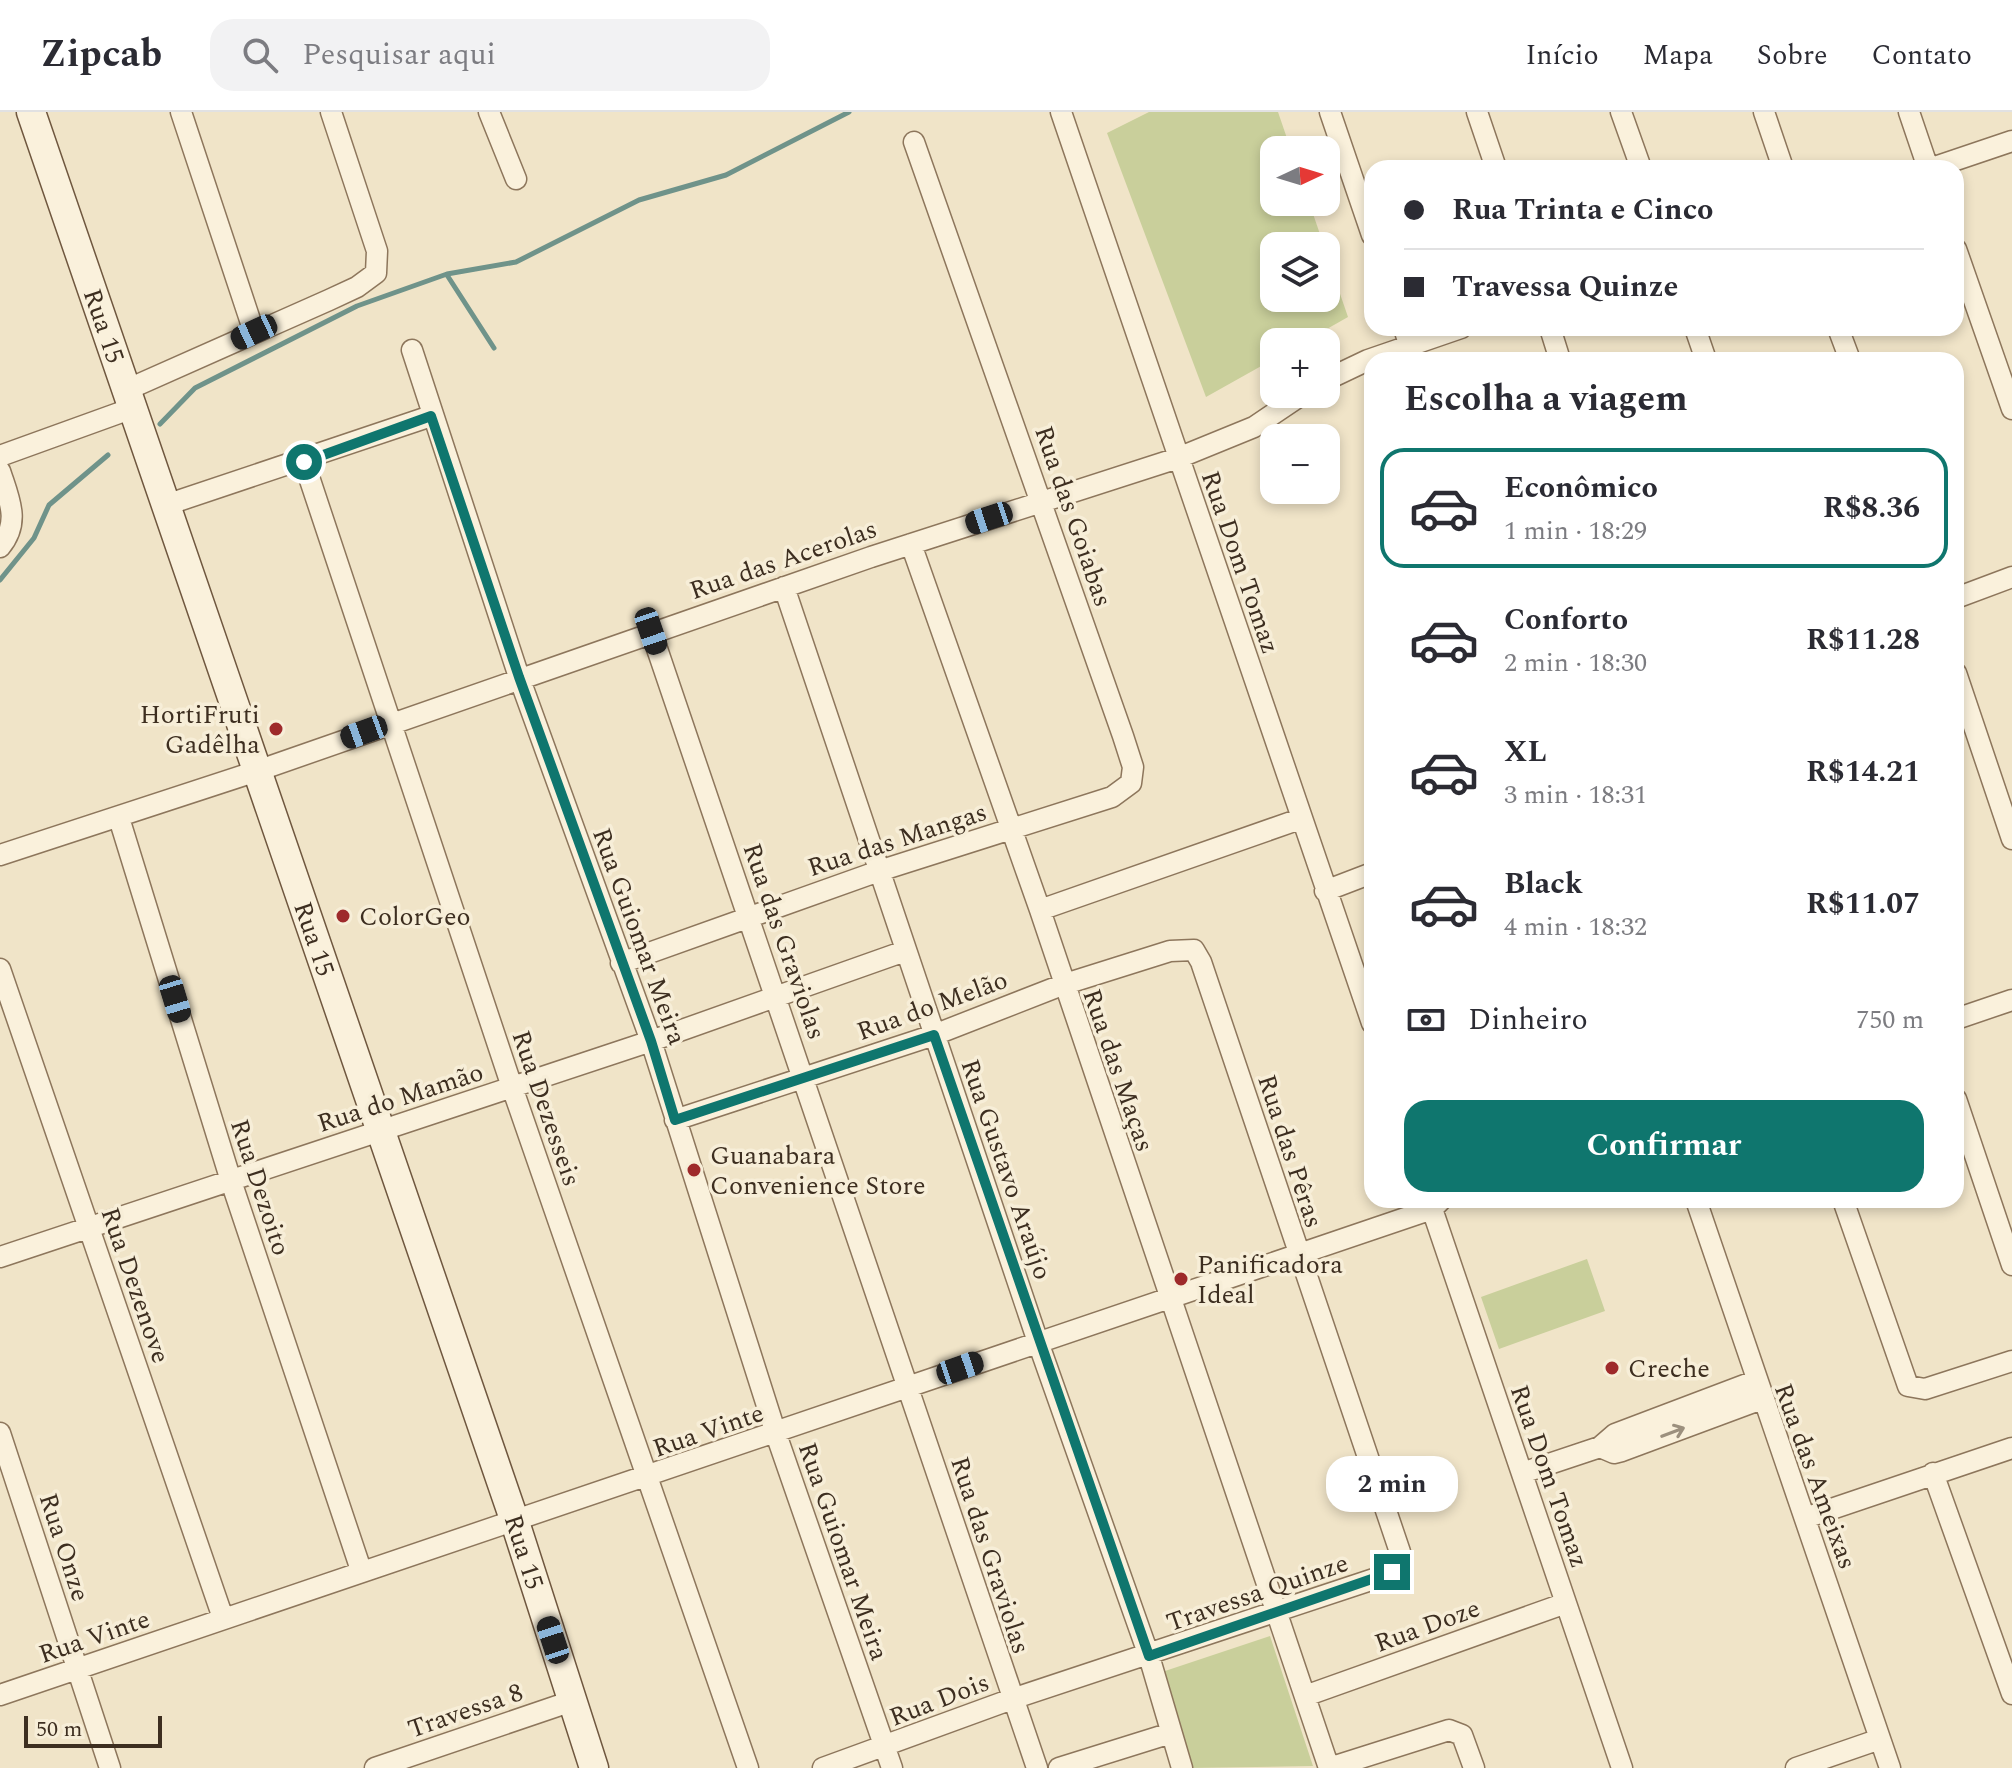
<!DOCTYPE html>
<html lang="pt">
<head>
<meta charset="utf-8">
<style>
  body { margin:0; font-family:Spectral,serif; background:#f2f2f3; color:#2b2b33; height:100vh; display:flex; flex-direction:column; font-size:30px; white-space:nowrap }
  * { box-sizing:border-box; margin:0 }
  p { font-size:26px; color:#7c7c81 }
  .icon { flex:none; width:44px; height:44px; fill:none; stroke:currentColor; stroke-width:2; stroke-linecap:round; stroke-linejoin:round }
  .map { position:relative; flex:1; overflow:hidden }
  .details { position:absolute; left:1364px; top:240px; width:600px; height:856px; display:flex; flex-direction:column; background:#fff; border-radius:24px; box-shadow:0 4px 12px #0003 }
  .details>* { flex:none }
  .hud { position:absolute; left:1364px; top:48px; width:600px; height:176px; border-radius:24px; box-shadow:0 4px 12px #0003; display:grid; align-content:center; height:176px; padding:0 40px; background:#fff }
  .needle { width:52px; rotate:86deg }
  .controls { position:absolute; left:1260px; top:24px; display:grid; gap:16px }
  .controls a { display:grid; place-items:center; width:80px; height:80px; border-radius:16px; background:#fff; box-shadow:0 4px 12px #0003; font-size:40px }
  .scale { position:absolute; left:24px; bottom:20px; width:138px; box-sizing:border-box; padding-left:8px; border:4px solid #3d2e20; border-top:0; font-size:22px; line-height:28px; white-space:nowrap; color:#3d2e20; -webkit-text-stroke:6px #f7eed8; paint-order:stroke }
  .end { position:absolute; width:36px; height:36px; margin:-18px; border:10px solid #0f766e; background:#fff; box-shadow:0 0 0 4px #fff }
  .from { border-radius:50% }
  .bubble { position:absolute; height:56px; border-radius:24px; background:#fff; box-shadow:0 4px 12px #0003; font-size:26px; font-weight:700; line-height:56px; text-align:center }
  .car { position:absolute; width:24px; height:48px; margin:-24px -12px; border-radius:10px; box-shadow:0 0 6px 2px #0007; background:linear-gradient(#222 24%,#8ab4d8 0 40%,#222 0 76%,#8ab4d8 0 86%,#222 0) }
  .hud b { display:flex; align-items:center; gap:28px; height:76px; font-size:30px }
  .hud b+b { border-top:2px solid #e1e1e2 }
  .hud i { width:20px; height:20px; background:#2b2b33 }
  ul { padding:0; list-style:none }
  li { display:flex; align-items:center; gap:24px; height:120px; margin:0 16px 12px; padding:0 24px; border:4px solid transparent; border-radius:24px }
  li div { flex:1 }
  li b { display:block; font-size:30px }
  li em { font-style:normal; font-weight:700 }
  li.current { border-color:#0f766e }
  li>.icon { width:72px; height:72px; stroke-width:1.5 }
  h2 { padding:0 40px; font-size:36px; line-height:96px }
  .pay { display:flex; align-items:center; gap:20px; height:88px; padding:0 40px; font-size:30px }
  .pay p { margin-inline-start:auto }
  .primary-button { display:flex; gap:16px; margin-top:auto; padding:16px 40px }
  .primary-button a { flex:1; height:92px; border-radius:24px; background:#0f766e; color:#fff; font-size:32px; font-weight:700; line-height:92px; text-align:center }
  header { display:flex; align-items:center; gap:48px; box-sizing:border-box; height:112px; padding:0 40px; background:#fff; border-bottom:2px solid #e1e1e2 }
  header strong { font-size:38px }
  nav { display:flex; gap:44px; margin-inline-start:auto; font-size:28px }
  .search { width:560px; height:72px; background:#f2f2f3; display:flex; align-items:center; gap:20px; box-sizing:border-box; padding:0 28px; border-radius:24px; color:#7c7c81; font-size:30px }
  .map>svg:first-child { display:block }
  .green { fill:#c9cf9b }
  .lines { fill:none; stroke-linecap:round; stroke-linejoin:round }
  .stream { stroke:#6f938a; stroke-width:5 }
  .minor-casing { stroke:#8d765c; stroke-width:23 }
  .secondary-casing { stroke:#6f573f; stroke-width:31 }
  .minor { stroke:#faf1dc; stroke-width:20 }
  .secondary { stroke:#faf1dc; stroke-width:28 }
  .oneway { stroke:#9c907e }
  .route { stroke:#0f766e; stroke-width:10 }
  .poi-dot { fill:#9e2a2b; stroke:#f7eed8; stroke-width:3 }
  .labels { text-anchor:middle; stroke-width:7; stroke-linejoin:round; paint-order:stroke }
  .street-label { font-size:26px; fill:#3d2e20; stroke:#f7eed8 }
  .poi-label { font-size:26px; fill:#3d2e20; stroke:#f7eed8; text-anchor:start }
</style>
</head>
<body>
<header>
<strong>Zipcab</strong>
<div class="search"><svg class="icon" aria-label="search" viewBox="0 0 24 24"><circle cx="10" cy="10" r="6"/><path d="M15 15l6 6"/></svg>Pesquisar aqui</div>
<nav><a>Início</a><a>Mapa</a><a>Sobre</a><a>Contato</a></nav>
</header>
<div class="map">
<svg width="2012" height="1656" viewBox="0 0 2012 1656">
  <rect width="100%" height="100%" fill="#f0e4c8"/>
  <!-- green -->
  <path class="green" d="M1149 0H1278L1291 38H1274V90H1309L1324 134H1274V186H1326V141L1348 205 1304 230H1274V247L1206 285 1107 21Z
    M1587 1147 1605 1199 1499 1237 1481 1185Z
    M1270 1524 1313 1654 1188 1656 1156 1562Z"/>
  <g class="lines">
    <!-- stream -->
    <path class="stream" d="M447 163 494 236
      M160 312 195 276 357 194 447 162 516 150 639 88 726 63 849 0
      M0 468 34 426 49 393 108 343"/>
    <!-- minor casing -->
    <g class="minor-casing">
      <path id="minor" d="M181 0 254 220
        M489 0 516 67
        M1061 0 1372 911
        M1330 0 1372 123
        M1477 0 1496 56
        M1621 0 1641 56
        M1764 0 1783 56
        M1909 0 1928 56
        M1932 56 2012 29
        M1956 137 2012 297
        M1404 216 1414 248
        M1550 216 1560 248
        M1695 216 1706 248
        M1838 216 1850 248
        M412 238 519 565 651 929 776 1322 892 1656
        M1326 268 1368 248 1461 216
        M124 279 329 188 357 175 376 161 377 139 331 0
        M0 344 130 297
        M304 350 512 975 748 1656
        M0 359C9 387 21 410 0 435
        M163 394 431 304
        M911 432 1040 798 1329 1656 1449 1618 1462 1623 1474 1656
        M784 475 1038 1230 1149 1544 1182 1656
        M1956 486 2012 465
        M651 519 1037 1656
        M1956 561 2012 727
        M119 706 231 1069 361 1458
        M0 743 257 659 871 445 1178 346 1254 315 1303 282
        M1325 779 1372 761
        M1040 798 1300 707
        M621 851 879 759 1112 685 1131 671 1133 655 1123 624 914 30
        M0 857 223 1506
        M1956 907 2012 888
        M1956 987 2012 1153
        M675 1008 934 923 1062 873 1170 839 1194 838 1201 850 1400 1440 1396 1457 1383 1464 1012 1587 823 1656
        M1429 1088 1622 1656
        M1696 1088 1890 1656
        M1843 1088 1908 1274 1925 1277 2012 1249
        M0 1145 651 929 905 839
        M0 1321 110 1656
        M1600 1335 1614 1341 1622 1339 1762 1287
        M1522 1361 1600 1335 1615 1322 1755 1269
        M1933 1361 2012 1582
        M1805 1406 2012 1336
        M0 1583 1432 1097 1441 1088
        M1305 1584 1566 1491
        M375 1656 572 1589
        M1059 1656 1171 1621
        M1796 1656 1880 1627"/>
    </g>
    <!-- secondary casing -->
    <g class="secondary-casing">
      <g id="secondary">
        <path id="s1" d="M31 0 514 1407 594 1656"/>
      </g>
    </g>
    <!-- minor -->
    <use href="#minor" class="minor"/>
    <!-- secondary -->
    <use href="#secondary" class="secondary"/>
  </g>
  <!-- one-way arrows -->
  <defs><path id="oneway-shaft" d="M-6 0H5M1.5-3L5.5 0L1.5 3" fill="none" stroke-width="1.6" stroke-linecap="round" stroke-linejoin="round" transform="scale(2)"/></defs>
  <use class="oneway" href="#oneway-shaft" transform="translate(1673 1320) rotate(-21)"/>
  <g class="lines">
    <!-- route -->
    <path class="route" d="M304 350 431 304 519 565 651 929 675 1008 934 923 1149 1544 1392 1460"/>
  </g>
  <!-- markers -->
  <g class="poi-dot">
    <circle cx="276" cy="617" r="8"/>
    <circle cx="343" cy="804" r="8"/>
    <circle cx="694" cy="1058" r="8"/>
    <circle cx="1181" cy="1167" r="8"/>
    <circle cx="1612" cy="1256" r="8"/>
  </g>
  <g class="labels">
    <!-- street labels -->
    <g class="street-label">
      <text dy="9" stroke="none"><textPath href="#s1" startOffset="226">Rua 15</textPath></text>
      <text transform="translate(1074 404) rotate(71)" y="9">Rua das Goiabas</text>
      <text transform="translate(783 447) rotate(-19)" y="9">Rua das Acerolas</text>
      <text transform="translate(1241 450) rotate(71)" y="9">Rua Dom Tomaz</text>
      <text transform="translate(897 727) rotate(-18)" y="9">Rua das Mangas</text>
      <text transform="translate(640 824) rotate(70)" y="9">Rua Guiomar Meira</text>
      <text dy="9" stroke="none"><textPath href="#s1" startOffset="874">Rua 15</textPath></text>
      <text transform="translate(785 829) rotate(71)" y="9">Rua das Graviolas</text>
      <text transform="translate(932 893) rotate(-20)" y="9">Rua do Melão</text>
      <text transform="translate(1119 958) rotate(71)" y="9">Rua das Maças</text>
      <text transform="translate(400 985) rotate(-18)" y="9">Rua do Mamão</text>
      <text transform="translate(547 996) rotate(71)" y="9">Rua Dezesseis</text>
      <text transform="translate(1291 1039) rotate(72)" y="9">Rua das Pêras</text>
      <text transform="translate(1007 1057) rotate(71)" y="9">Rua Gustavo Araújo</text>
      <text transform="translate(261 1075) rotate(72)" y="9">Rua Dezoito</text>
      <text transform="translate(136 1173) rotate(71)" y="9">Rua Dezenove</text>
      <text transform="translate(708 1318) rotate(-19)" y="9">Rua Vinte</text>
      <text transform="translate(1550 1364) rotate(71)" y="9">Rua Dom Tomaz</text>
      <text transform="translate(1816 1364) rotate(70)" y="9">Rua das Ameixas</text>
      <text transform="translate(65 1435) rotate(72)" y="9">Rua Onze</text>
      <text transform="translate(844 1439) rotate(71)" y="9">Rua Guiomar Meira</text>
      <text dy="9" stroke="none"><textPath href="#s1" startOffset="1522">Rua 15</textPath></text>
      <text transform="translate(991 1443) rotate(72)" y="9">Rua das Graviolas</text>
      <text transform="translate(1257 1480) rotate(-19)" y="9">Travessa Quinze</text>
      <text transform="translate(1427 1513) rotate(-20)" y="9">Rua Doze</text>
      <text transform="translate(94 1524) rotate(-19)" y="9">Rua Vinte</text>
      <text transform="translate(939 1587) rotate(-21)" y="9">Rua Dois</text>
      <text transform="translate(465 1598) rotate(-19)" y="9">Travessa 8</text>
    </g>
    <!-- poi labels -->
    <g class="poi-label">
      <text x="260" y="611" text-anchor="end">HortiFruti<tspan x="260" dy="30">Gadêlha</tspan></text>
      <text x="359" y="813">ColorGeo</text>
      <text x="710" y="1052">Guanabara<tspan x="710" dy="30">Convenience Store</tspan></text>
      <text x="1197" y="1161">Panificadora<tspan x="1197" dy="30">Ideal</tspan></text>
      <text x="1628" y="1265">Creche</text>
    </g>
  </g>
</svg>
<div class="controls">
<a><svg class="needle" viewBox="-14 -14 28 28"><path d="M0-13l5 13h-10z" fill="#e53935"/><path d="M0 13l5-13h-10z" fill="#7c7c81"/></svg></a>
<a><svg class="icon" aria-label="layers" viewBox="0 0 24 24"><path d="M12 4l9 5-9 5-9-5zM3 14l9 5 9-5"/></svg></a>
<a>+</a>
<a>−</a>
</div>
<div class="scale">50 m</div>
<i class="end from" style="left:304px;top:350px"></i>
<i class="end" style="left:1392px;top:1460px"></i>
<div class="bubble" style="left:1326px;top:1344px;width:132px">2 min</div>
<i class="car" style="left:254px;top:220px;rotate:245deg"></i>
<i class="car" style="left:989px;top:406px;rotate:252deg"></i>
<i class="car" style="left:651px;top:519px;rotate:161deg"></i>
<i class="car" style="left:364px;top:620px;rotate:250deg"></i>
<i class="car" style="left:175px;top:887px;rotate:163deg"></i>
<i class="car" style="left:960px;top:1256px;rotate:71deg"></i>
<i class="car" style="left:553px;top:1528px;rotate:342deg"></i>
<div class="hud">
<b><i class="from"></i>Rua Trinta e Cinco</b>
<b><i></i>Travessa Quinze</b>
</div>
<section class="details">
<h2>Escolha a viagem</h2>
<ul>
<li class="current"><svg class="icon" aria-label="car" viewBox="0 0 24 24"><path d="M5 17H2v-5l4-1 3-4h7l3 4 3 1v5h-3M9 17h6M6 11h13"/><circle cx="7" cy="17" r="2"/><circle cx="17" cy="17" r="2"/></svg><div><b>Econômico</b><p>1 min · 18:29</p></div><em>R$8.36</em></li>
<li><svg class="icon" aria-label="car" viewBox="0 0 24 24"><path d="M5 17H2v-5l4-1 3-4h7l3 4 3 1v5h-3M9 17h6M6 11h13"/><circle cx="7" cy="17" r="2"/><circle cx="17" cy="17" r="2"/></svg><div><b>Conforto</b><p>2 min · 18:30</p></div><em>R$11.28</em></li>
<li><svg class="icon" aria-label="car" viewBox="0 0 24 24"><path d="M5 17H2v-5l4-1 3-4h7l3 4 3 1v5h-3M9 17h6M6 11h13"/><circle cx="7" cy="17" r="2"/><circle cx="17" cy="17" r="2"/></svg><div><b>XL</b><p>3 min · 18:31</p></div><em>R$14.21</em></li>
<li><svg class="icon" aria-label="car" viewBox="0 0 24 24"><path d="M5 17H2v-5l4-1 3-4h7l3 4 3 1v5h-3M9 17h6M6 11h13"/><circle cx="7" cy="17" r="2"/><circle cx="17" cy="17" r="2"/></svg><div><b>Black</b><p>4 min · 18:32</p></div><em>R$11.07</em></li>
</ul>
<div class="pay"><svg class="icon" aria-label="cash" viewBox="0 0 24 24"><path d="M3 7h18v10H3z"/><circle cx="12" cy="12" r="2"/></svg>Dinheiro<p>750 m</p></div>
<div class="primary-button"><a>Confirmar</a></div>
</section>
</div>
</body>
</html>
